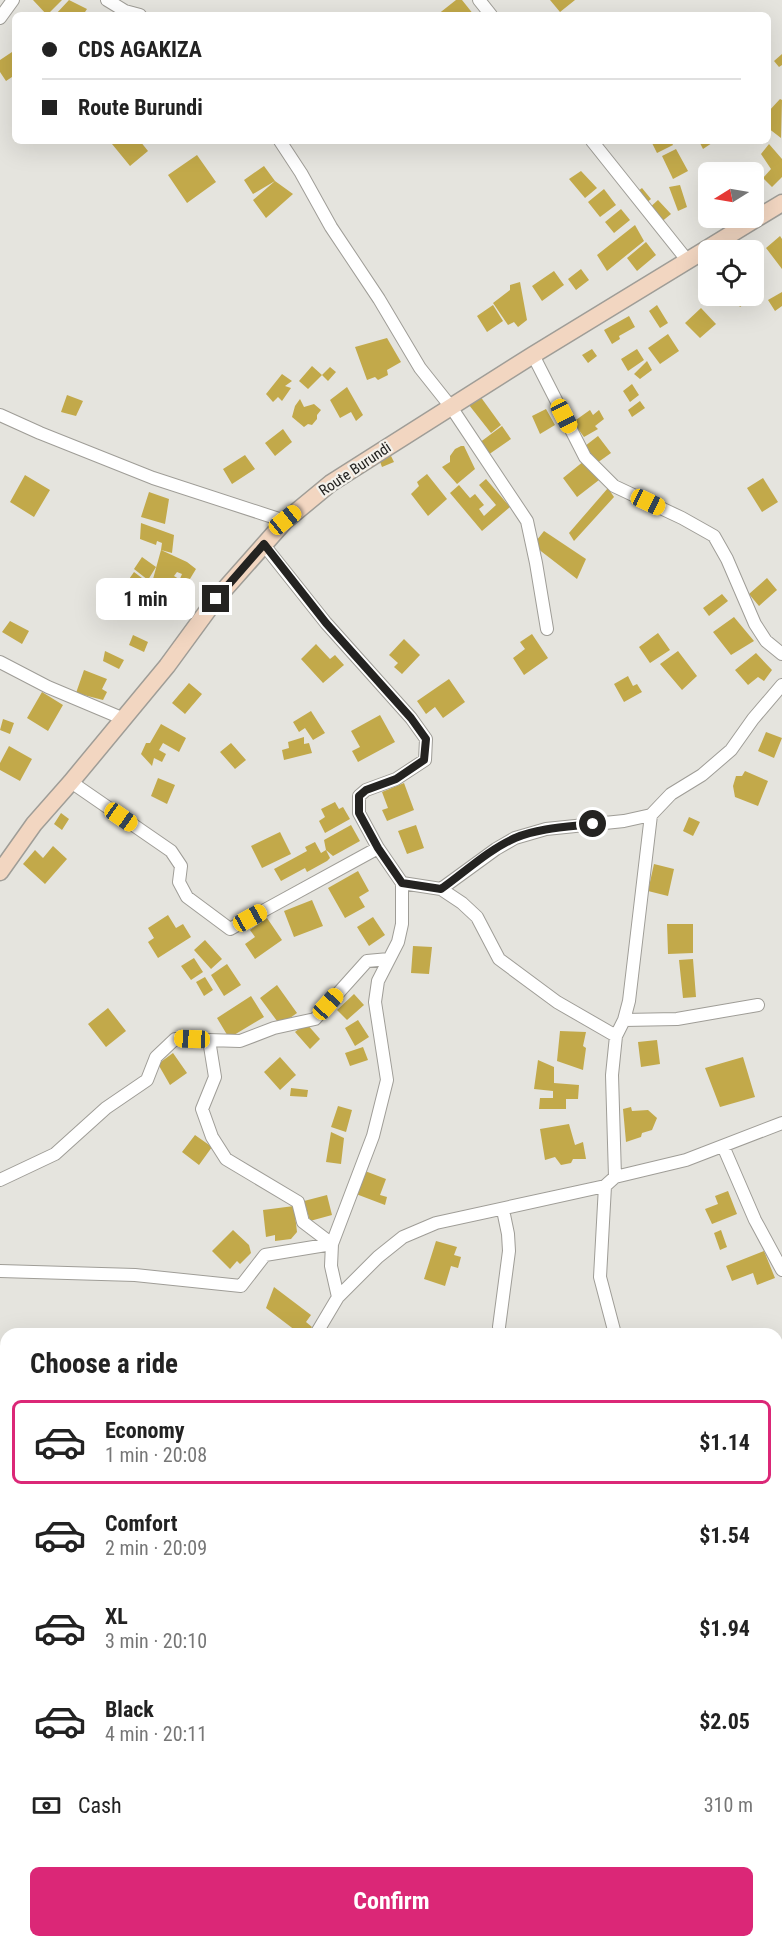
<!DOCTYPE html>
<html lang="en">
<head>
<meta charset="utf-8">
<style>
  body { margin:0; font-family:"Roboto Condensed",sans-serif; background:#f2f2f2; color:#222; height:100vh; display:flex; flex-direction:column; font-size:22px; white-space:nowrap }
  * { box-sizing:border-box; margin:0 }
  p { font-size:20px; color:#767676 }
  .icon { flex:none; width:33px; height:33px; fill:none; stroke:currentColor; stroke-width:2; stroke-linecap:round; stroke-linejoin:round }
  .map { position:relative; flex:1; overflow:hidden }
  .sheet { position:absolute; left:0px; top:1328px; width:783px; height:620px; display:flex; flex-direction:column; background:#fff; border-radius:18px 18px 0 0; box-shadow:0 6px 24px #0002 }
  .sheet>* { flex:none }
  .guide { position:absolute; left:12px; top:12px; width:759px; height:132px; border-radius:9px; box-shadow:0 6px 24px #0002; display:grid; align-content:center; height:132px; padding:0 30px; background:#fff }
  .needle { width:39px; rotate:259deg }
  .tools { position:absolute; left:698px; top:162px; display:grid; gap:12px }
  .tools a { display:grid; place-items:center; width:66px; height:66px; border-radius:9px; background:#fff; box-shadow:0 6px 24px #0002; font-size:30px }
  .end { position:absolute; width:27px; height:27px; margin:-14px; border:8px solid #242321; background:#fff; box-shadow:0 0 0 3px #fff }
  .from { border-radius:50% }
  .bubble { position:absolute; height:42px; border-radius:9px; background:#fff; box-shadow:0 6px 24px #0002; font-size:20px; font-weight:700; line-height:42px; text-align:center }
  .car { position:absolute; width:18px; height:36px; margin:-18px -9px; border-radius:8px; box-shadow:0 0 4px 2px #0007; background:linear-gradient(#f5c518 24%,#345 0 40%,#f5c518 0 76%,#345 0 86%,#f5c518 0) }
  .guide b { display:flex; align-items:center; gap:21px; height:57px; font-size:22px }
  .guide b+b { border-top:2px solid #e0e0e0 }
  .guide i { width:15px; height:15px; background:#222 }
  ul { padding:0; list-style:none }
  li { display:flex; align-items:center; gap:18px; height:84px; margin:0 12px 9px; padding:0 18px; border:3px solid transparent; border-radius:9px }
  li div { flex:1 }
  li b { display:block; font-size:22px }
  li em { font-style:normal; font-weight:700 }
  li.current { border-color:#db2777 }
  li>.icon { width:54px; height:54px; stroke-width:1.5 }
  h2 { padding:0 30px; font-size:27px; line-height:72px }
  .pay { display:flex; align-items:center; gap:15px; height:66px; padding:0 30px; font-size:22px }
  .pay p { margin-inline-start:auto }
  .primary-button { display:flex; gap:12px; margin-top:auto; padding:12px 30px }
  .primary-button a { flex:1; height:69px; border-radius:9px; background:#db2777; color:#fff; font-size:24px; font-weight:700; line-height:69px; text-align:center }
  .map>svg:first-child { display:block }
  .building { fill:#c2a94a }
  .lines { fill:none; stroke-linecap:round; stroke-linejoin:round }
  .street-casing { stroke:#9f9d97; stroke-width:14 }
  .secondary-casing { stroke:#9f9d97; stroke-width:19 }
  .street { stroke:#fff; stroke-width:12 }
  .secondary { stroke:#f2d6c1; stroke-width:16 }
  .route { stroke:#242321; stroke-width:8 }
  .labels { text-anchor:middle; stroke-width:4.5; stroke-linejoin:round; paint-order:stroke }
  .street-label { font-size:15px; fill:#242321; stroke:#f3f1eb }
</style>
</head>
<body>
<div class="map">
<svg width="782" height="1946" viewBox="0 0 782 1946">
  <rect width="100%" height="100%" fill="#e5e4de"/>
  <!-- building -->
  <path class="building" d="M33 0H62L47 15Z
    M69 0 87 9 83 15H55Z
    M456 0H462L474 15H437Z
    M550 0H575L560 12Z
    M15 50V75L6 81 0 72V60Z
    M782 54V65L779 67 774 61Z
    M780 99 782 100 781 138 768 128V112Z
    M116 141H140L148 151 130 166 112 144Z
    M651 141H671L673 145 657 153Z
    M699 141H715L703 149Z
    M769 144 782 159V177L772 187 763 178 771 169 761 154Z
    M676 149 688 171 673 179 662 156Z
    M197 155 216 182 187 203 168 175Z
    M264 166 275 181 253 194 244 180Z
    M581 171 597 188 585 198 569 179Z
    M275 181 293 194 266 218 253 200Z
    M680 185 687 207 678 211 669 187Z
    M642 188 651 199 643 206 634 194Z
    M604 189 616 205 600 217 588 202Z
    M658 200 671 214 660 223 648 209Z
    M621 209 630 220 614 233 605 222Z
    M635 225 644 241 607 271 597 255Z
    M780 236 782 239V269L766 248Z
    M646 242 656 255 637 271 627 258Z
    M581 269 589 280 576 290 568 279Z
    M554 271 564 285 542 301 532 286Z
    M753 280 761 291 740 307 732 296H753Z
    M520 282 527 320 518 327 514 322 508 325 493 303 510 290V285Z
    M782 292V306L775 311 768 300Z
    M493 305 503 321 487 332 477 316Z
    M657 305 668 323 660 328 649 311Z
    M701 308 716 324 700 338 685 323Z
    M629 316 635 327 619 336 620 339 612 344 604 330Z
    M668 334 679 351 660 364 648 348Z
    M387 338 401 362 387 370 388 375 378 380 375 377 367 380 355 347Z
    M592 349 597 356 588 363 582 355Z
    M637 349 644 360 628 371 621 359Z
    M647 361 652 370 640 379 634 374Z
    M312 366 322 375 308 389 299 381Z
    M330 367 336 372 328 381 322 375Z
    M282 374 292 381 285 386 291 388 282 401 278 397 273 402 266 394Z
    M632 384 639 395 630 402 623 391Z
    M347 387 363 415 356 421 351 412 340 418 330 400Z
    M67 395 83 401 76 416 61 412Z
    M480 396 501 425 491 433 469 405Z
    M300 399 304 407 314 404 321 410 317 415V419L312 425 308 424 304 427 292 417 295 406Z
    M640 401 645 408 632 417 628 410Z
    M546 409 555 425 540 434 532 416Z
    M590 410 593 415 599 410 604 419 595 426 598 429 584 437 573 422Z
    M502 426 511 439 488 455 479 443Z
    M283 429 292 442 275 456 265 443Z
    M598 436 611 453 597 463 585 446Z
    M461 446H464L475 469 457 484 442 467 450 462V456L455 449Z
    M390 454 394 462 382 467 379 459Z
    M245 455 255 469 232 484 223 469Z
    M584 461 599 480 577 497 563 478Z
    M427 474 447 499 428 516 411 494 419 486 417 482Z
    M25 475 50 490 34 517 10 502Z
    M763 478 778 502 762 512 747 488Z
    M486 479 510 507 482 531 450 493 459 485 470 498 475 494 484 505 479 509 484 516 496 505 479 485Z
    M608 488 614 497 574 541 569 533Z
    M149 492 169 499 165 524 141 517Z
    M141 523 174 535 172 553 161 550 162 543 157 541 156 545 140 539Z
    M544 531 586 559 577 579 533 545Z
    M161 550 187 562 196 569 179 597 173 595 182 574 177 572 174 576 179 579 171 591 153 579Z
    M142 557 156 567 148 580 134 569Z
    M134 572 150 584 136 604 120 592Z
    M767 578 777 590 759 606 749 594Z
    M722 594 728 601 709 616 703 608Z
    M734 617 754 641 731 655 713 632Z
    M10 621 29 631 22 644 2 632Z
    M658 633 670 650 650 663 639 647Z
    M532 634 548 658 524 675 513 658 525 649 520 642Z
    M133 635 148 642 144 652 129 645Z
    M404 639 420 655 402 674 394 667 398 663 389 655Z
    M316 644 330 659 335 655 344 665 323 683 301 659Z
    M105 651 124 660 119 669 103 661Z
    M678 651 697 676 682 690 660 664Z
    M756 653 772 670 764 681 758 677 748 685 735 670Z
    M84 670 107 679 102 689 107 692 103 700 76 693Z
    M628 676 633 686 637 684 642 692 624 702 614 684Z
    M449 679 465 702 443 718 435 707 426 714 417 701Z
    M189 683 202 694 185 714 172 703Z
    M42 692 63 705 48 731 27 718Z
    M311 711 325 733 313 740 305 728 299 732 293 722Z
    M380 715 395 742 358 762 352 751 360 747 351 731Z
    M3 719 14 723 10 734 0 730Z
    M161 724 186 738 179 752 163 743 159 750 166 754 162 762 154 758 152 766 141 754 146 743H150Z
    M766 732 782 738 774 758 758 751Z
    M304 737V744L309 743 312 753 284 760 282 750 289 748 288 742Z
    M231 743 246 760 235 769 220 752Z
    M9 746 32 759 20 781 0 770V763Z
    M745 771 768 781 758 806 735 797 733 786 736 776H742Z
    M158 778 175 785 167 804 151 796Z
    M404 783 414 810 387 821 382 810 388 808 382 792Z
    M335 802 339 809 343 807 350 819 325 833 319 821 325 817 321 809Z
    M61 813 69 819 62 830 54 824Z
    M689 817 700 822 693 836 683 831Z
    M351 825 360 841 333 856 326 850 324 840Z
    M416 825 424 848 407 854 398 831Z
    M280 832 291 854 262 868 251 846Z
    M315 842 321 853 326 850 330 858 327 861 307 872 305 868 281 881 274 869 307 851 305 847Z
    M53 846 67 859 45 884 23 864 35 850 43 858Z
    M654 864 674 869 668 896 648 891Z
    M358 871 369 891 359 897 365 907 345 918 328 888Z
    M312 900 323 926 294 937 284 911Z
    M168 915 176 928 183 924 191 937 158 958 148 942 154 938 148 928Z
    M373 917 385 935 369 946 357 927Z
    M267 918 282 940 255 959 245 944 255 937 250 930Z
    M667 924H693V953L668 954Z
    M205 940 222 959 211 969 194 950Z
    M413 946 432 947 429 974 411 973Z
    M194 958 203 972 191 980 181 966Z
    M693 959 696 997 683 998 679 960Z
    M227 964 241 985 224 996 211 975Z
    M205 977 213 990 204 996 196 982Z
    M277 985 297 1013 280 1025 260 998Z
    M354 994 364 1005 347 1020 337 1010Z
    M251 996 264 1017 229 1038 217 1018Z
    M108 1008 126 1031 106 1047 88 1024Z
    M358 1020 369 1037 355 1046 345 1028Z
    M306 1023 320 1039 310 1049 295 1032Z
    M560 1031 586 1032 583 1046 586 1048 583 1070 557 1061Z
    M657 1040 660 1064 641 1067 638 1042Z
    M363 1047 368 1060 350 1066 345 1053Z
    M173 1053 187 1073 170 1085 158 1064Z
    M280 1057 296 1075 280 1090 264 1072Z
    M743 1057 755 1097 720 1107 705 1068Z
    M538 1060 554 1067V1083L579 1085 578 1099H566V1109H539L540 1098H553V1091L534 1089Z
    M291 1088 308 1090 307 1097 290 1096Z
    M338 1106 352 1110 346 1132 331 1127Z
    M631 1107 632 1111 648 1110 657 1118 652 1130 642 1133 641 1137 626 1142 623 1109Z
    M569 1124 575 1145 583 1142 586 1159H573L571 1163 561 1165 555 1157 545 1160 540 1129Z
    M331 1132 344 1138 341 1164 326 1162Z
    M195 1135 212 1147 199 1165 182 1152Z
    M365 1171 386 1179 380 1195 387 1197 385 1205 356 1194Z
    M728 1191 737 1214 712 1224 705 1209 718 1204 715 1196Z
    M327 1195 332 1215 310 1221 304 1201Z
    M294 1206 297 1232 291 1239 275 1241V1235L266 1237 263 1210Z
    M233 1230 249 1245 251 1253 240 1264 237 1261 230 1269 212 1251Z
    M721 1230 727 1247 720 1250 714 1233Z
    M436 1241 457 1247 454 1255 461 1257 458 1268 451 1266 445 1286 424 1279Z
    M764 1251 775 1278 757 1285 753 1273 732 1281 726 1266Z
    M274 1287 311 1315 306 1322 312 1327 307 1334H300L266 1308Z
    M782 1342V1359L777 1348V1345Z
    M782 1632V1653L777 1654V1633Z
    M80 1941H89L97 1946H77Z"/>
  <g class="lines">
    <!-- street casing -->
    <g class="street-casing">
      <path id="street" d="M107 0 125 11 140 15
        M479 0 491 15
        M0 18 13 0
        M280 141 301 173 331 227 379 299 420 368 451 407 527 521 536 563 547 629
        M592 141 687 260
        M533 355 585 457 614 486 682 518 714 536 727 559 755 624 766 641 782 654
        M0 415 40 433 153 478 285 521
        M264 545 326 623 411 718 426 739 425 760 396 779 366 790 359 796V813L378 848 402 883V924L398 942 378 981 375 1002 387 1080 373 1136 332 1244 331 1266 338 1297
        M0 662 48 687 124 719
        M71 782 171 851 181 866 179 882 187 897 230 929 378 848
        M402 883 441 889 496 849 515 838 546 829 624 821 651 815 671 794 702 775 731 750 753 719 782 685
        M441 889 462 903 477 917 499 959 557 1002 616 1036
        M624 1020 677 1019 758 1005
        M209 1040 215 1077 202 1109 212 1137 226 1159 298 1202 303 1222 332 1244
        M723 1146 755 1220 782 1270
        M615 1177 612 1075 616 1036 624 1020 629 1001 651 815
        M0 1180 55 1154 106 1108 147 1080 156 1057 175 1039 240 1041 274 1028 315 1019 367 961 389 959
        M0 1271 135 1275 241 1286 265 1255 332 1244
        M499 1327 509 1251 508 1234 503 1210
        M316 1334 338 1297 378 1257 403 1237 436 1223 605 1186
        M615 1334 600 1277 605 1186 615 1177 686 1160 782 1123
        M0 1865 6 1853
        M0 1945 2 1946"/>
    </g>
    <!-- secondary casing -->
    <g class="secondary-casing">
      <path id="secondary" d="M0 872 34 824 71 782 167 666 216 599 285 521 331 483 533 355 782 203"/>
    </g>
    <!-- street -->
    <use href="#street" class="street"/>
    <!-- secondary -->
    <use href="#secondary" class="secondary"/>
  </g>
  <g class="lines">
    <!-- route -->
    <path class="route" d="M216 599 264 544 326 623 411 718 426 739 424 760 396 779 366 790 359 796V813L378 848 402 883 441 889C465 872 488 850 515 838 539 828 567 827 593 824"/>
  </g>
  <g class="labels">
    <!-- street labels -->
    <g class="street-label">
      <text transform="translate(355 469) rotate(-34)" y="5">Route Burundi</text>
    </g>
  </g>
</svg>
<div class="tools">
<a><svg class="needle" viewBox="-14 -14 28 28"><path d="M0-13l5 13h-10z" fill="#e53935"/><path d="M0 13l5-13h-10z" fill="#767676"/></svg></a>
<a><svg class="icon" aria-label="locate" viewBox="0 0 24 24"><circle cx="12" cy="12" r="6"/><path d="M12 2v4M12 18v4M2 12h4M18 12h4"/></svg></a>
</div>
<i class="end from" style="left:593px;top:824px"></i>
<i class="end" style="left:216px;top:599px"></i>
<div class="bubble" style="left:96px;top:578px;width:99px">1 min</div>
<i class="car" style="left:564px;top:416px;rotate:153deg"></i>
<i class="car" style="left:648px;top:502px;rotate:115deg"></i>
<i class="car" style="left:285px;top:520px;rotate:51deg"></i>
<i class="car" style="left:121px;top:817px;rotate:125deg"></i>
<i class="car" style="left:250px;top:918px;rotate:61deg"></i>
<i class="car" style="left:328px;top:1004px;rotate:42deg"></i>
<i class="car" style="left:192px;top:1039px;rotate:272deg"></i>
<div class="guide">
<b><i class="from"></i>CDS AGAKIZA</b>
<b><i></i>Route Burundi</b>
</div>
<section class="sheet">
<h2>Choose a ride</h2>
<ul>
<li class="current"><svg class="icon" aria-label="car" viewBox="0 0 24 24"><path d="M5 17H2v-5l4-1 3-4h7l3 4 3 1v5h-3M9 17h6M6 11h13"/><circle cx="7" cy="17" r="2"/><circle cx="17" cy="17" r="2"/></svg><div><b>Economy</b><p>1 min · 20:08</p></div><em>$1.14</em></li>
<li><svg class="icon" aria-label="car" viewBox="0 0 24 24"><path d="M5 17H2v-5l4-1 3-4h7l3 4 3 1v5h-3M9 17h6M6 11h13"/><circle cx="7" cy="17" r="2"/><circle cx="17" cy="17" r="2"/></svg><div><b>Comfort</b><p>2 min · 20:09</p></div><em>$1.54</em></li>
<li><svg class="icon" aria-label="car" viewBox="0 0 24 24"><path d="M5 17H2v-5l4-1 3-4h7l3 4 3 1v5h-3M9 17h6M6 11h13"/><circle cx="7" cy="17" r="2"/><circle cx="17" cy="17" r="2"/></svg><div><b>XL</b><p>3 min · 20:10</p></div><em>$1.94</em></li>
<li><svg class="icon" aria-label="car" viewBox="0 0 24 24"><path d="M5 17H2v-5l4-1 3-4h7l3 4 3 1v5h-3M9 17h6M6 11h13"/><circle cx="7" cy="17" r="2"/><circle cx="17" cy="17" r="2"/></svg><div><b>Black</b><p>4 min · 20:11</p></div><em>$2.05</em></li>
</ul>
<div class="pay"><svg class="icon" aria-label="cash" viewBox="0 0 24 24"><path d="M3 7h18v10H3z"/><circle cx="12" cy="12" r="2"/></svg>Cash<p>310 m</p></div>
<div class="primary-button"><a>Confirm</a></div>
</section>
</div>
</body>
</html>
